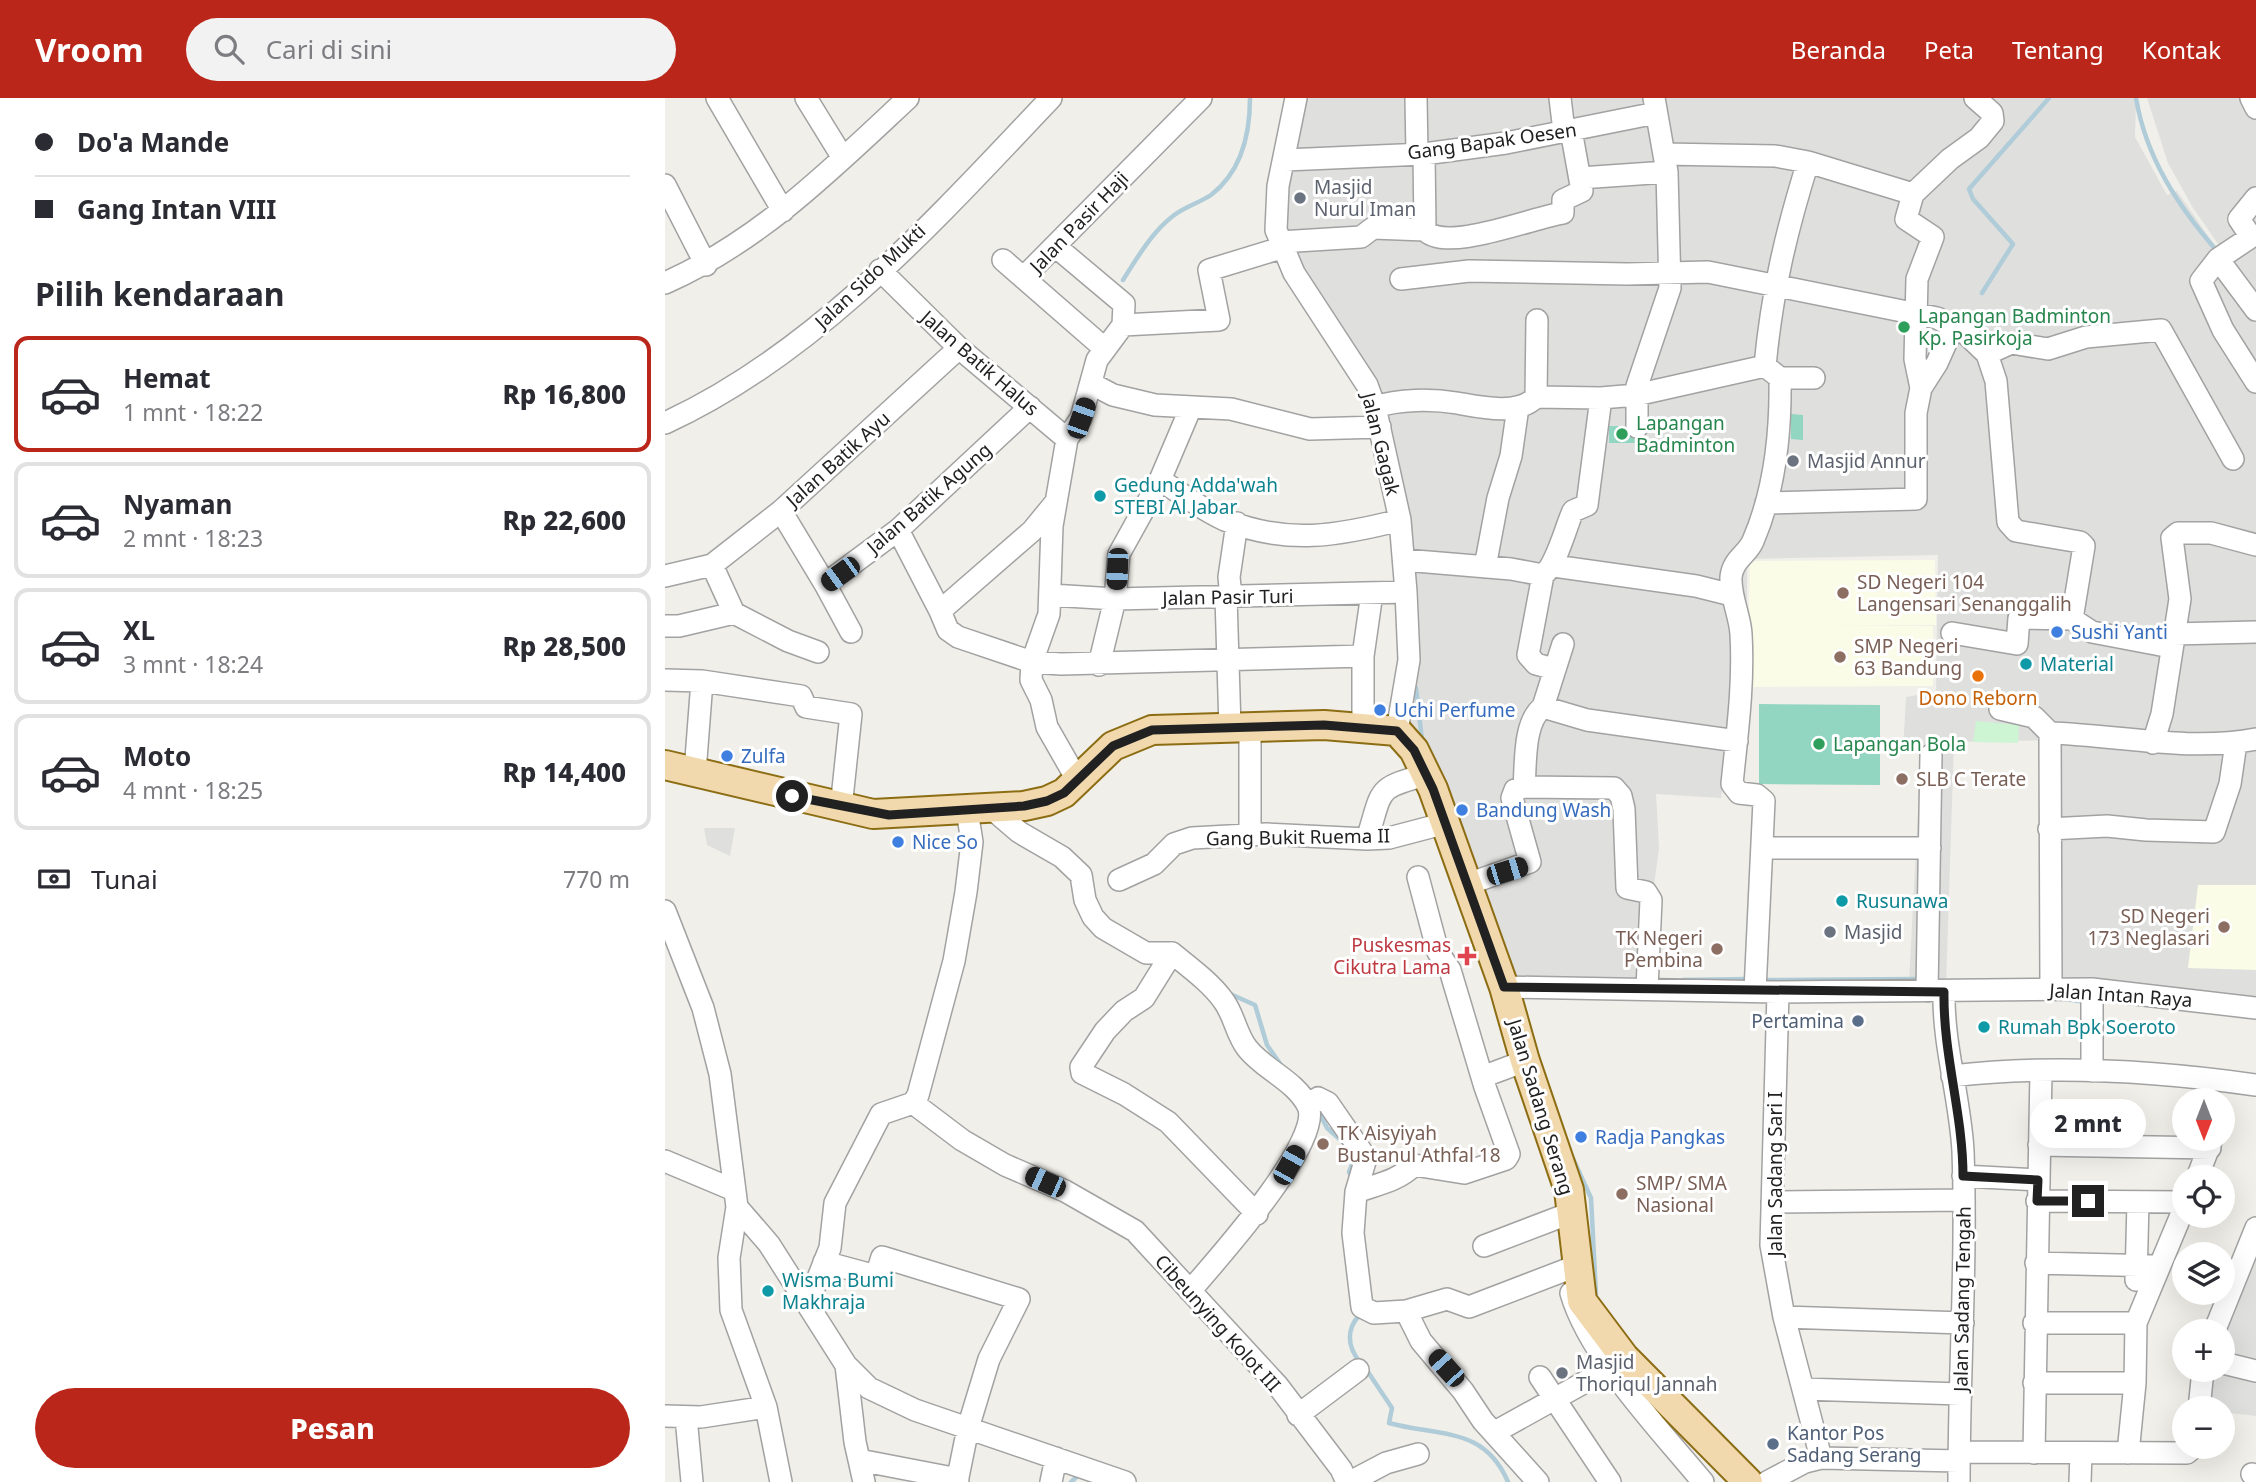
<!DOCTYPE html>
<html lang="id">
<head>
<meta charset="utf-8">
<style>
  body { margin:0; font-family:"Noto Sans",sans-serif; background:#f2f2f3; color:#2b2b33; height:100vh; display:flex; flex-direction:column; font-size:26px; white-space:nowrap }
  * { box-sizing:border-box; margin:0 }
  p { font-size:23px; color:#7c7c81 }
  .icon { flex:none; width:38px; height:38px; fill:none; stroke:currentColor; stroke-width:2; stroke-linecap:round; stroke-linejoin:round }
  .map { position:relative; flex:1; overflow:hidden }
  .side { display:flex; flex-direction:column; background:#fff; width:665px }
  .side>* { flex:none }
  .guide { display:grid; align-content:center; height:154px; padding:0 35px; background:#fff }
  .needle { width:46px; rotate:180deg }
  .tools { position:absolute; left:1507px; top:990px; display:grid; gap:14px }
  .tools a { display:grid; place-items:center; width:63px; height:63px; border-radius:50%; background:#fff; box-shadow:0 7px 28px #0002; font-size:35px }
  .end { position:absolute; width:32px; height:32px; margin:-16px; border:9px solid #212121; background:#fff; box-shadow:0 0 0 4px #fff }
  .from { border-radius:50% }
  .bubble { position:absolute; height:49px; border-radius:24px; background:#fff; box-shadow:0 7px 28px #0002; font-size:23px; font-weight:800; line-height:49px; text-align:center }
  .car { position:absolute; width:21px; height:42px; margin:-21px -10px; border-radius:9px; box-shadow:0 0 5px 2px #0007; background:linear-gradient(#222 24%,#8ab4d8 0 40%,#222 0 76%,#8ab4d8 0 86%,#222 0) }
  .guide b { display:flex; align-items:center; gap:24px; height:66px; font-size:26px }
  .guide b+b { border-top:2px solid #e1e1e2 }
  .guide i { width:18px; height:18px; background:#2b2b33 }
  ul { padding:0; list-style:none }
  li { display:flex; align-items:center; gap:21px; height:116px; margin:0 14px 10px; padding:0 21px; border:4px solid #e1e1e2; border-radius:14px }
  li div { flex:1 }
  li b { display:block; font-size:26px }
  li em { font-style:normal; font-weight:800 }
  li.on { border-color:#ba2619 }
  li>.icon { width:63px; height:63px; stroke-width:1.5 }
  h2 { padding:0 35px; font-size:32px; line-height:84px }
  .pay { display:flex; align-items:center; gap:18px; height:77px; padding:0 35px; font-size:26px }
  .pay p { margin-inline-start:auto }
  .cta { display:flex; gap:14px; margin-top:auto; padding:14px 35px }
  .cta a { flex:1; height:80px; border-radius:42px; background:#ba2619; color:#fff; font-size:28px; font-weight:800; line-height:80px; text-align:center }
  header { display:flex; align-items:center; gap:42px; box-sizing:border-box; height:98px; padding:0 35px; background:#ba2619; color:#fff }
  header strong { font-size:33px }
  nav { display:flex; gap:38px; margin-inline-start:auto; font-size:24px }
  .search { width:490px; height:63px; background:#f2f2f3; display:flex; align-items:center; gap:18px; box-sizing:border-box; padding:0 24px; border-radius:38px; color:#7c7c81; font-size:26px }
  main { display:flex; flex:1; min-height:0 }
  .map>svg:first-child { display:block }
  .residential { fill:#dfdfde }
  .education { fill:#fafce7 }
  .park { fill:#cdf4d3 }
  .pitch { fill:#92d5c0 }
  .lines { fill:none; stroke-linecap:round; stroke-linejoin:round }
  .stream { stroke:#afccd8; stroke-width:4.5 }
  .minor-casing { stroke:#a2a2a2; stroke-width:24 }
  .major-casing { stroke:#8c6d13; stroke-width:32 }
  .minor { stroke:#fff; stroke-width:21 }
  .major { stroke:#f1d9ad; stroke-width:28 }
  .route { stroke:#212121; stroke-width:9 }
  .worship-dot { fill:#6b7280; stroke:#fff; stroke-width:2.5 }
  .leisure-dot { fill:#2e9e5b; stroke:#fff; stroke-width:2.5 }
  .culture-dot { fill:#0f9aa8; stroke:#fff; stroke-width:2.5 }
  .education-dot { fill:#8d6e63; stroke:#fff; stroke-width:2.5 }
  .shop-dot { fill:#3f7fe0; stroke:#fff; stroke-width:2.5 }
  .food-dot { fill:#e8710a; stroke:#fff; stroke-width:2.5 }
  .health-dot { fill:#e0444e; stroke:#fff; stroke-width:2.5 }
  .service-dot { fill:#5c6f8a; stroke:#fff; stroke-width:2.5 }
  .labels { text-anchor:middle; stroke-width:6; stroke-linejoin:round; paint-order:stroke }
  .street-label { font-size:19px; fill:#212121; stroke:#fff }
  .worship-label { font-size:19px; fill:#5b616d; stroke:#fff; text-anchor:start }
  .leisure-label { font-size:19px; fill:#27864d; stroke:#fff; text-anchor:start }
  .culture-label { font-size:19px; fill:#0d838f; stroke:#fff; text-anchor:start }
  .education-label { font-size:19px; fill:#785e54; stroke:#fff; text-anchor:start }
  .shop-label { font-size:19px; fill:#366cbe; stroke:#fff; text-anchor:start }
  .food-label { font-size:19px; fill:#c56008; stroke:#fff }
  .health-label { font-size:19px; fill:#be3a42; stroke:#fff; text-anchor:end }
  .service-label { font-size:19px; fill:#4e5e75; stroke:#fff; text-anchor:end }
</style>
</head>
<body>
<header>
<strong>Vroom</strong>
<div class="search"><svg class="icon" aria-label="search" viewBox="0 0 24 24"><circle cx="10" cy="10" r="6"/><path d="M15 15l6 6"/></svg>Cari di sini</div>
<nav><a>Beranda</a><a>Peta</a><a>Tentang</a><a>Kontak</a></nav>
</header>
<main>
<section class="side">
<div class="guide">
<b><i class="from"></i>Do'a Mande</b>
<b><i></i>Gang Intan VIII</b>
</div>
<h2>Pilih kendaraan</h2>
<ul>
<li class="on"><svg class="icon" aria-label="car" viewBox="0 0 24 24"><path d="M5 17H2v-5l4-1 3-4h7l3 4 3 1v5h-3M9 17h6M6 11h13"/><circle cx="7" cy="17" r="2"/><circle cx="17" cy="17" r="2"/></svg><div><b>Hemat</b><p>1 mnt · 18:22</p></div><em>Rp 16,800</em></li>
<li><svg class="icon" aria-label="car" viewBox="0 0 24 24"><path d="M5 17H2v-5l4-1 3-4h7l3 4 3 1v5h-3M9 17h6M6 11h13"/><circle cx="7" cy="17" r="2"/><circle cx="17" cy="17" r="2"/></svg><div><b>Nyaman</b><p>2 mnt · 18:23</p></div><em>Rp 22,600</em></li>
<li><svg class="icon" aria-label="car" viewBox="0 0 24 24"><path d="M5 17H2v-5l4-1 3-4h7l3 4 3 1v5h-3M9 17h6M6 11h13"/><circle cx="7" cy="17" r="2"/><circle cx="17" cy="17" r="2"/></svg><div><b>XL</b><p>3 mnt · 18:24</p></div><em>Rp 28,500</em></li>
<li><svg class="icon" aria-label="car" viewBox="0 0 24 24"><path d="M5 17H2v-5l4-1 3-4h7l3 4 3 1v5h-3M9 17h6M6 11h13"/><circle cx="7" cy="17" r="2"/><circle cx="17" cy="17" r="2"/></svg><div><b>Moto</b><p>4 mnt · 18:25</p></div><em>Rp 14,400</em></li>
</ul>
<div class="pay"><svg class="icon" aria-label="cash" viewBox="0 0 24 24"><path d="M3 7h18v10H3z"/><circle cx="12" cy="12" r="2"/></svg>Tunai<p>770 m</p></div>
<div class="cta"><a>Pesan</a></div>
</section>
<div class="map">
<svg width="1591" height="1384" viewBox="0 0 1591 1384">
  <rect width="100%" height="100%" fill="#f0efe9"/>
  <!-- residential -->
  <path class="residential" d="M637 0H1471L1470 39 1502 97 1512 93 1573 181 1591 201V910L1390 884 1394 642 1289 644 1281 888 1244 884 1256 656 1238 653 1241 599 1271 594 1273 457 1082 461V527L1056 700 991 696 994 750 987 803 983 881 848 880 784 691 741 626 749 504 707 292 647 194 618 136V86Z
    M1482 0H1591V194L1571 172 1528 110 1503 65Z
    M39 730H70L65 758 42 747Z
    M1591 1147V1318L1558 1314V1311H1533L1544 1272H1558V1234Z"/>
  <!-- education -->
  <path class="education" d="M1270 462 1271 527 1162 528H1268V588L1082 589 1085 463Z
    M1533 787H1591V872L1523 870Z"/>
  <!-- park -->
  <path class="park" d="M1311 623 1354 627 1353 645 1308 644Z"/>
  <!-- pitch -->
  <path class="pitch" d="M1126 316 1138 317V342L1126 341Z
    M944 328H971L970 345H944Z
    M1094 606 1215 607V687L1094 686Z"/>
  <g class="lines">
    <!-- stream -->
    <path class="stream" d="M1471 0C1481 60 1513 108 1552 153
      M458 182C472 160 487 134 508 118 519 109 534 105 546 97 576 74 585 36 585 0
      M1317 195 1348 146 1308 101 1304 91 1384 0
      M751 590 757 642
      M1018 882 1083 881
      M1100 882 1252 881
      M563 895 590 907 602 947 616 967
      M1401 901 1420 904
      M651 1008 662 1030 679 1045
      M905 1054 926 1100 931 1196
      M687 1080 684 1074 690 1059
      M695 1217C681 1230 682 1249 695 1264
      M701 1271 727 1310 724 1325C775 1339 819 1328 843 1384
      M406 1384 416 1375"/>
    <!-- minor casing -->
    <g class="minor-casing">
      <path id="minor" d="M52 0 118 113
        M141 0 178 60
        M631 0 613 88 611 132 629 175 702 287 710 309 735 422 741 494 744 562 732 633
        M751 0 752 56
        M895 0 899 33
        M1586 0 1591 10
        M759 56 760 132
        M999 56 1110 58 1143 64 1248 96 1285 61 1314 40 1328 23 1327 15 1310 0
        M620 62 759 56 841 45 991 15
        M915 80 1002 74
        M0 87 41 167
        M1591 100 1574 121 1586 139 1553 161 1536 183 1558 232 1591 284
        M615 144 696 139 708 130 760 132C780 156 872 118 898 115V102L917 93 906 32
        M390 148 459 206 458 227 432 262 416 320 402 341
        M1553 161 1591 212
        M338 162 439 250
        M215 172 294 250 402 341 387 428 384 516 367 564 366 582 376 602 382 629 406 671 416 680
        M359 179 536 0
        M736 181 804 173 962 176 1043 174 1272 220 1298 233 1322 256 1331 283 1343 424 1351 433 1415 444 1419 448 1407 521
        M0 185C95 143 168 70 243 0
        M458 227 554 222 544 172 616 150
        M1322 256 1346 245 1383 251 1421 239 1496 232 1568 361
        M1115 280H1149
        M427 286 448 297 490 307 566 311 645 331 715 329
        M1256 290 1272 265 1289 227
        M871 299 872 222
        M710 309C734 301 767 301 792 305 815 309 853 318 871 299L936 300 971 297 1100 268
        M0 325C151 256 273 119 386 0
        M972 329V288L1005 190 1002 74 989 0
        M495 382C516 395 537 412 560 422 622 447 673 438 735 422
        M1101 405 1251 401V315L1256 290 1250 261 1252 181 1268 139 1241 121 1248 96
        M116 413 160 486 233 432 365 309
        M233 432 275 513 367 433 390 405
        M739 462 846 471 878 477C891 468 900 431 908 413L922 407 936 300
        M47 467 69 515 123 543 153 554
        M889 468 1031 488 1067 497
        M820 469 833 400 846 358 853 309
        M878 477 863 557 871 566 889 571
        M0 478 47 467 116 413 294 250
        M160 486 186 534
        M386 497 450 501 741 494
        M561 499 565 630
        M566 499 564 479 572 425
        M275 513 283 532 293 539 367 564 396 566 698 558V630
        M0 528H14L69 515
        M1287 535 1352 546 1354 520 1407 521 1427 534 1506 549
        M1508 536 1591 534
        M698 558 707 495
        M434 567 450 501 454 456 495 382 526 309
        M0 582 37 583 136 598 141 609 186 616 176 710
        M878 609 922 622 1072 643
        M1335 611 1369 619 1385 635C1453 637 1523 654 1591 641
        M585 629V737
        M1385 635 1386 891
        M1488 645 1497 616 1515 501 1507 440 1513 435H1546L1591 447
        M30 674 37 583
        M859 689C861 666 858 624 878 609L898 546
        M326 710 354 734 397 759 416 777 420 802 428 819 438 830 481 855H507
        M1384 731 1442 728 1481 732 1549 734 1565 686 1571 645
        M702 741C718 692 709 690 761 677
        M1098 750H1265
        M454 782 489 766 509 746 527 740 601 736 702 741 724 740 781 725
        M803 786 865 764 847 700 850 692 859 689 949 690 956 698 959 711 962 790 981 794 986 802 982 891
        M0 813 38 910 55 976 72 1109 64 1160 66 1212 101 1309 116 1384
        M507 855C524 869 545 884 558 902 569 916 571 936 582 950 599 972 630 982 643 1008 659 1043 550 1164 525 1193
        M507 855 479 900 459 913 440 933 416 969 417 975 459 996 503 1024 592 1116
        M839 889 1113 894 1427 891 1591 910
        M1427 891V973
        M1090 893 1099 703 1092 697 1074 695 1067 686C1072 636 1079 587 1076 536 1075 517 1065 499 1066 479 1068 461 1082 457 1088 443 1110 392 1116 335 1115 280L1100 268C1107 194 1121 134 1143 64
        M1262 893 1266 657
        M1113 894 1106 1147 1119 1219 1156 1360
        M1279 894C1278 948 1295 999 1298 1053 1302 1163 1294 1273 1294 1384
        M1287 978C1388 966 1492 973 1591 987
        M817 979 860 963
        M248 1005 297 1042 340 1067 400 1093 470 1133 613 1288 676 1371 682 1384
        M643 1007 653 1000 663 1005 701 1060 691 1094 688 1135 697 1209 709 1215 741 1213 782 1201 804 1209 911 1168
        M1374 1047 1545 1050
        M0 1063 69 1092
        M1298 1078 1373 1082
        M1532 1080 1547 1041
        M691 1094C713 1086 733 1083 749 1067L799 1075 841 1061 844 1056 820 989 785 872 773 854 753 779
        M1372 1103 1519 1104
        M1107 1104 1298 1102
        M72 1109 104 1146 181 1267 204 1290 250 1312 460 1384
        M819 1148 908 1114
        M159 1164 211 1178 217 1159 354 1201 324 1261 303 1330 292 1384
        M1371 1165 1493 1168
        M1471 1182 1473 1104
        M906 1195C924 1258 996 1333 1038 1384
        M143 1205 165 1150 170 1105 216 1016 248 1005 253 997 289 863 301 794 307 744 302 712
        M741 1213 756 1243 798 1293 818 1323 873 1384
        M1119 1219 1298 1225
        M1369 1225H1471
        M1549 1234 1591 1130
        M1558 1265 1591 1273
        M181 1267 190 1344 199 1384
        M875 1279 945 1384
        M1369 1285H1470
        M1138 1291 1296 1296
        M1534 1311 1538 1272
        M633 1317 693 1272
        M0 1318 36 1319 101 1309
        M21 1319 27 1384
        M830 1334 947 1269
        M1295 1354 1522 1355 1529 1349
        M1369 1355 1376 973
        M1463 1355 1470 1285 1471 1225 1519 1110
        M194 1362 293 1381
        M1587 1376 1591 1378
        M386 1384 391 1360
        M685 1384 721 1365 753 1356
        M1102 1384 1140 1364 1156 1360 1294 1363
        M1415 1384 1416 1355"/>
    </g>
    <!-- major casing -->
    <g class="major-casing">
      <path id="major" d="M0 667 208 716 359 708 382 703 399 695 448 648 487 632 659 627 732 633 749 652 768 691 839 889 860 963 904 1092 917 1203 959 1259 1083 1384"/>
    </g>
    <!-- minor -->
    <use href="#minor" class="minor"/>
    <!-- major -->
    <use href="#major" class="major"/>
  </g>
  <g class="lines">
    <!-- route -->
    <path class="route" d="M127 698 224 717 359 708 382 703 399 695 448 648 487 632 659 627 732 633 749 652 768 691 839 889 1279 894C1278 957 1298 1016 1298 1078L1373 1082 1372 1103H1423"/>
  </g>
  <!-- markers -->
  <g class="worship-dot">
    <circle cx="635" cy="100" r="7"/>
    <circle cx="1128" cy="363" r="7"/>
    <circle cx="1165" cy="834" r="7"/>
    <circle cx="897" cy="1275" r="7"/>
  </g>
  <g class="leisure-dot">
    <circle cx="1239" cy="229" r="7"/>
    <circle cx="957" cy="336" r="7"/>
    <circle cx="1154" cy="646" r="7"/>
  </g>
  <g class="culture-dot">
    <circle cx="435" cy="398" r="7"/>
    <circle cx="1361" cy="566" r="7"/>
    <circle cx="1177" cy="803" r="7"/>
    <circle cx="1319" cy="929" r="7"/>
    <circle cx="103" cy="1193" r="7"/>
  </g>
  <g class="education-dot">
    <circle cx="1178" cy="495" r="7"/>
    <circle cx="1175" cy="559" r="7"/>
    <circle cx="1237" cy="681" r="7"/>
    <circle cx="1559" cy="829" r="7"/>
    <circle cx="1052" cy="851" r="7"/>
    <circle cx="658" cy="1046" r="7"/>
    <circle cx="957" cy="1096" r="7"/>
  </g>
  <g class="shop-dot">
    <circle cx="1392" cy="534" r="7"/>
    <circle cx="715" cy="612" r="7"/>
    <circle cx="62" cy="658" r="7"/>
    <circle cx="797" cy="712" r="7"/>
    <circle cx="233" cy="744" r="7"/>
    <circle cx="916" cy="1039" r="7"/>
  </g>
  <circle class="food-dot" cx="1313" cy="578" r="7"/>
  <path class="health-dot" d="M798.5 847.5h7v7h7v7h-7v7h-7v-7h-7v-7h7z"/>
  <g class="service-dot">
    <circle cx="1193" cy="923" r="7"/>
    <circle cx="1108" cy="1346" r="7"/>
  </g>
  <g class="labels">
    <!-- street labels -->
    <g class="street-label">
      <text transform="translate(827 43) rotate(-8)" y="7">Gang Bapak Oesen</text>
      <text transform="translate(414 124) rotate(-46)" y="7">Jalan Pasir Haji</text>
      <text transform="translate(205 178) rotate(-43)" y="7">Jalan Sido Mukti</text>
      <text transform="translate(315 265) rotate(41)" y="7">Jalan Batik Halus</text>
      <text transform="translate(716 346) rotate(76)" y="7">Jalan Gagak</text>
      <text transform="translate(173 361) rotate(-42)" y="7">Jalan Batik Ayu</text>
      <text transform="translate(264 400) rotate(-41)" y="7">Jalan Batik Agung</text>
      <text transform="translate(563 499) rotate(-1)" y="7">Jalan Pasir Turi</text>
      <text transform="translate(633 739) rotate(-1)" y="7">Gang Bukit Ruema II</text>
      <text transform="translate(1456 897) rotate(4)" y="7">Jalan Intan Raya</text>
      <text transform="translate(876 1009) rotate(73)" y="7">Jalan Sadang Serang</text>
      <text transform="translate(1110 1076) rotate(-90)" y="7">Jalan Sadang Sari I</text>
      <text transform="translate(1297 1201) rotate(-89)" y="7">Jalan Sadang Tengah</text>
      <text transform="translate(553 1225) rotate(48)" y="7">Cibeunying Kolot III</text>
    </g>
    <!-- worship labels -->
    <g class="worship-label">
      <text x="649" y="96">Masjid<tspan x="649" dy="22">Nurul Iman</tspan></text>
      <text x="1142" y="370">Masjid Annur</text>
      <text x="1179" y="841">Masjid</text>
      <text x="911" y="1271">Masjid<tspan x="911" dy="22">Thoriqul Jannah</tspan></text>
    </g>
    <!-- leisure labels -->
    <g class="leisure-label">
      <text x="1253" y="225">Lapangan Badminton<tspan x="1253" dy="22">Kp. Pasirkoja</tspan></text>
      <text x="971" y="332">Lapangan<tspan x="971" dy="22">Badminton</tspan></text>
      <text x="1168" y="653">Lapangan Bola</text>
    </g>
    <!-- culture labels -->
    <g class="culture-label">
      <text x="449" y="394">Gedung Adda'wah<tspan x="449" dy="22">STEBI Al Jabar</tspan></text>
      <text x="1375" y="573">Material</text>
      <text x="1191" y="810">Rusunawa</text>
      <text x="1333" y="936">Rumah Bpk Soeroto</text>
      <text x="117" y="1189">Wisma Bumi<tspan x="117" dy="22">Makhraja</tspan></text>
    </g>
    <!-- education labels -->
    <g class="education-label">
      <text x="1192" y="491">SD Negeri 104<tspan x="1192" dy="22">Langensari Senanggalih</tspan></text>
      <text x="1189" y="555">SMP Negeri<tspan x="1189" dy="22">63 Bandung</tspan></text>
      <text x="1251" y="688">SLB C Terate</text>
      <text x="1545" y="825" text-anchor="end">SD Negeri<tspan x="1545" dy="22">173 Neglasari</tspan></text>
      <text x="1038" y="847" text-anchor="end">TK Negeri<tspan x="1038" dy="22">Pembina</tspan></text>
      <text x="672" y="1042">TK Aisyiyah<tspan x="672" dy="22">Bustanul Athfal 18</tspan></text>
      <text x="971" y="1092">SMP/ SMA<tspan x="971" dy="22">Nasional</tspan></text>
    </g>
    <!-- shop labels -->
    <g class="shop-label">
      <text x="1406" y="541">Sushi Yanti</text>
      <text x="729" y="619">Uchi Perfume</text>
      <text x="76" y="665">Zulfa</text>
      <text x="811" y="719">Bandung Wash</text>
      <text x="247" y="751">Nice So</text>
      <text x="930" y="1046">Radja Pangkas</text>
    </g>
    <!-- food labels -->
    <g class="food-label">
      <text x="1313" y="607">Dono Reborn</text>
    </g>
    <!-- health labels -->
    <g class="health-label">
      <text x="786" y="854">Puskesmas<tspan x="786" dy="22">Cikutra Lama</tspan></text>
    </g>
    <!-- service labels -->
    <g class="service-label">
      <text x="1179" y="930">Pertamina</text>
      <text x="1122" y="1342" text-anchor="start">Kantor Pos<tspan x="1122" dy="22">Sadang Serang</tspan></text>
    </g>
  </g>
</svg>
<div class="tools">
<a><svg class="needle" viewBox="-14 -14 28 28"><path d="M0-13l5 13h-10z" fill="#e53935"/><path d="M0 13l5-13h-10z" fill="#7c7c81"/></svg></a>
<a><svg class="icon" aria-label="locate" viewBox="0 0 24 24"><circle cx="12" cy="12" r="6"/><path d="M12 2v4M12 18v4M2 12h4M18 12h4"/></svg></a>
<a><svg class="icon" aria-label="layers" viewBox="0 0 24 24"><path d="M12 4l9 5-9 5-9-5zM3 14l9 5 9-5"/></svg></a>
<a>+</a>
<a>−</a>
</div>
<i class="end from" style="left:127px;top:698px"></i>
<i class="end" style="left:1423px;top:1103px"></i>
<div class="bubble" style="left:1365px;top:1001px;width:116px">2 mnt</div>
<i class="car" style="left:416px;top:320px;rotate:19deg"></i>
<i class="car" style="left:452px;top:471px;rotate:183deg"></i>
<i class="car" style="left:175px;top:476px;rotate:234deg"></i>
<i class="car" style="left:842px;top:773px;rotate:73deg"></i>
<i class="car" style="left:624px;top:1067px;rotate:29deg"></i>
<i class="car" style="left:380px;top:1084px;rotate:294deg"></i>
<i class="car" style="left:781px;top:1270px;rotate:318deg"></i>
</div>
</main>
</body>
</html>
